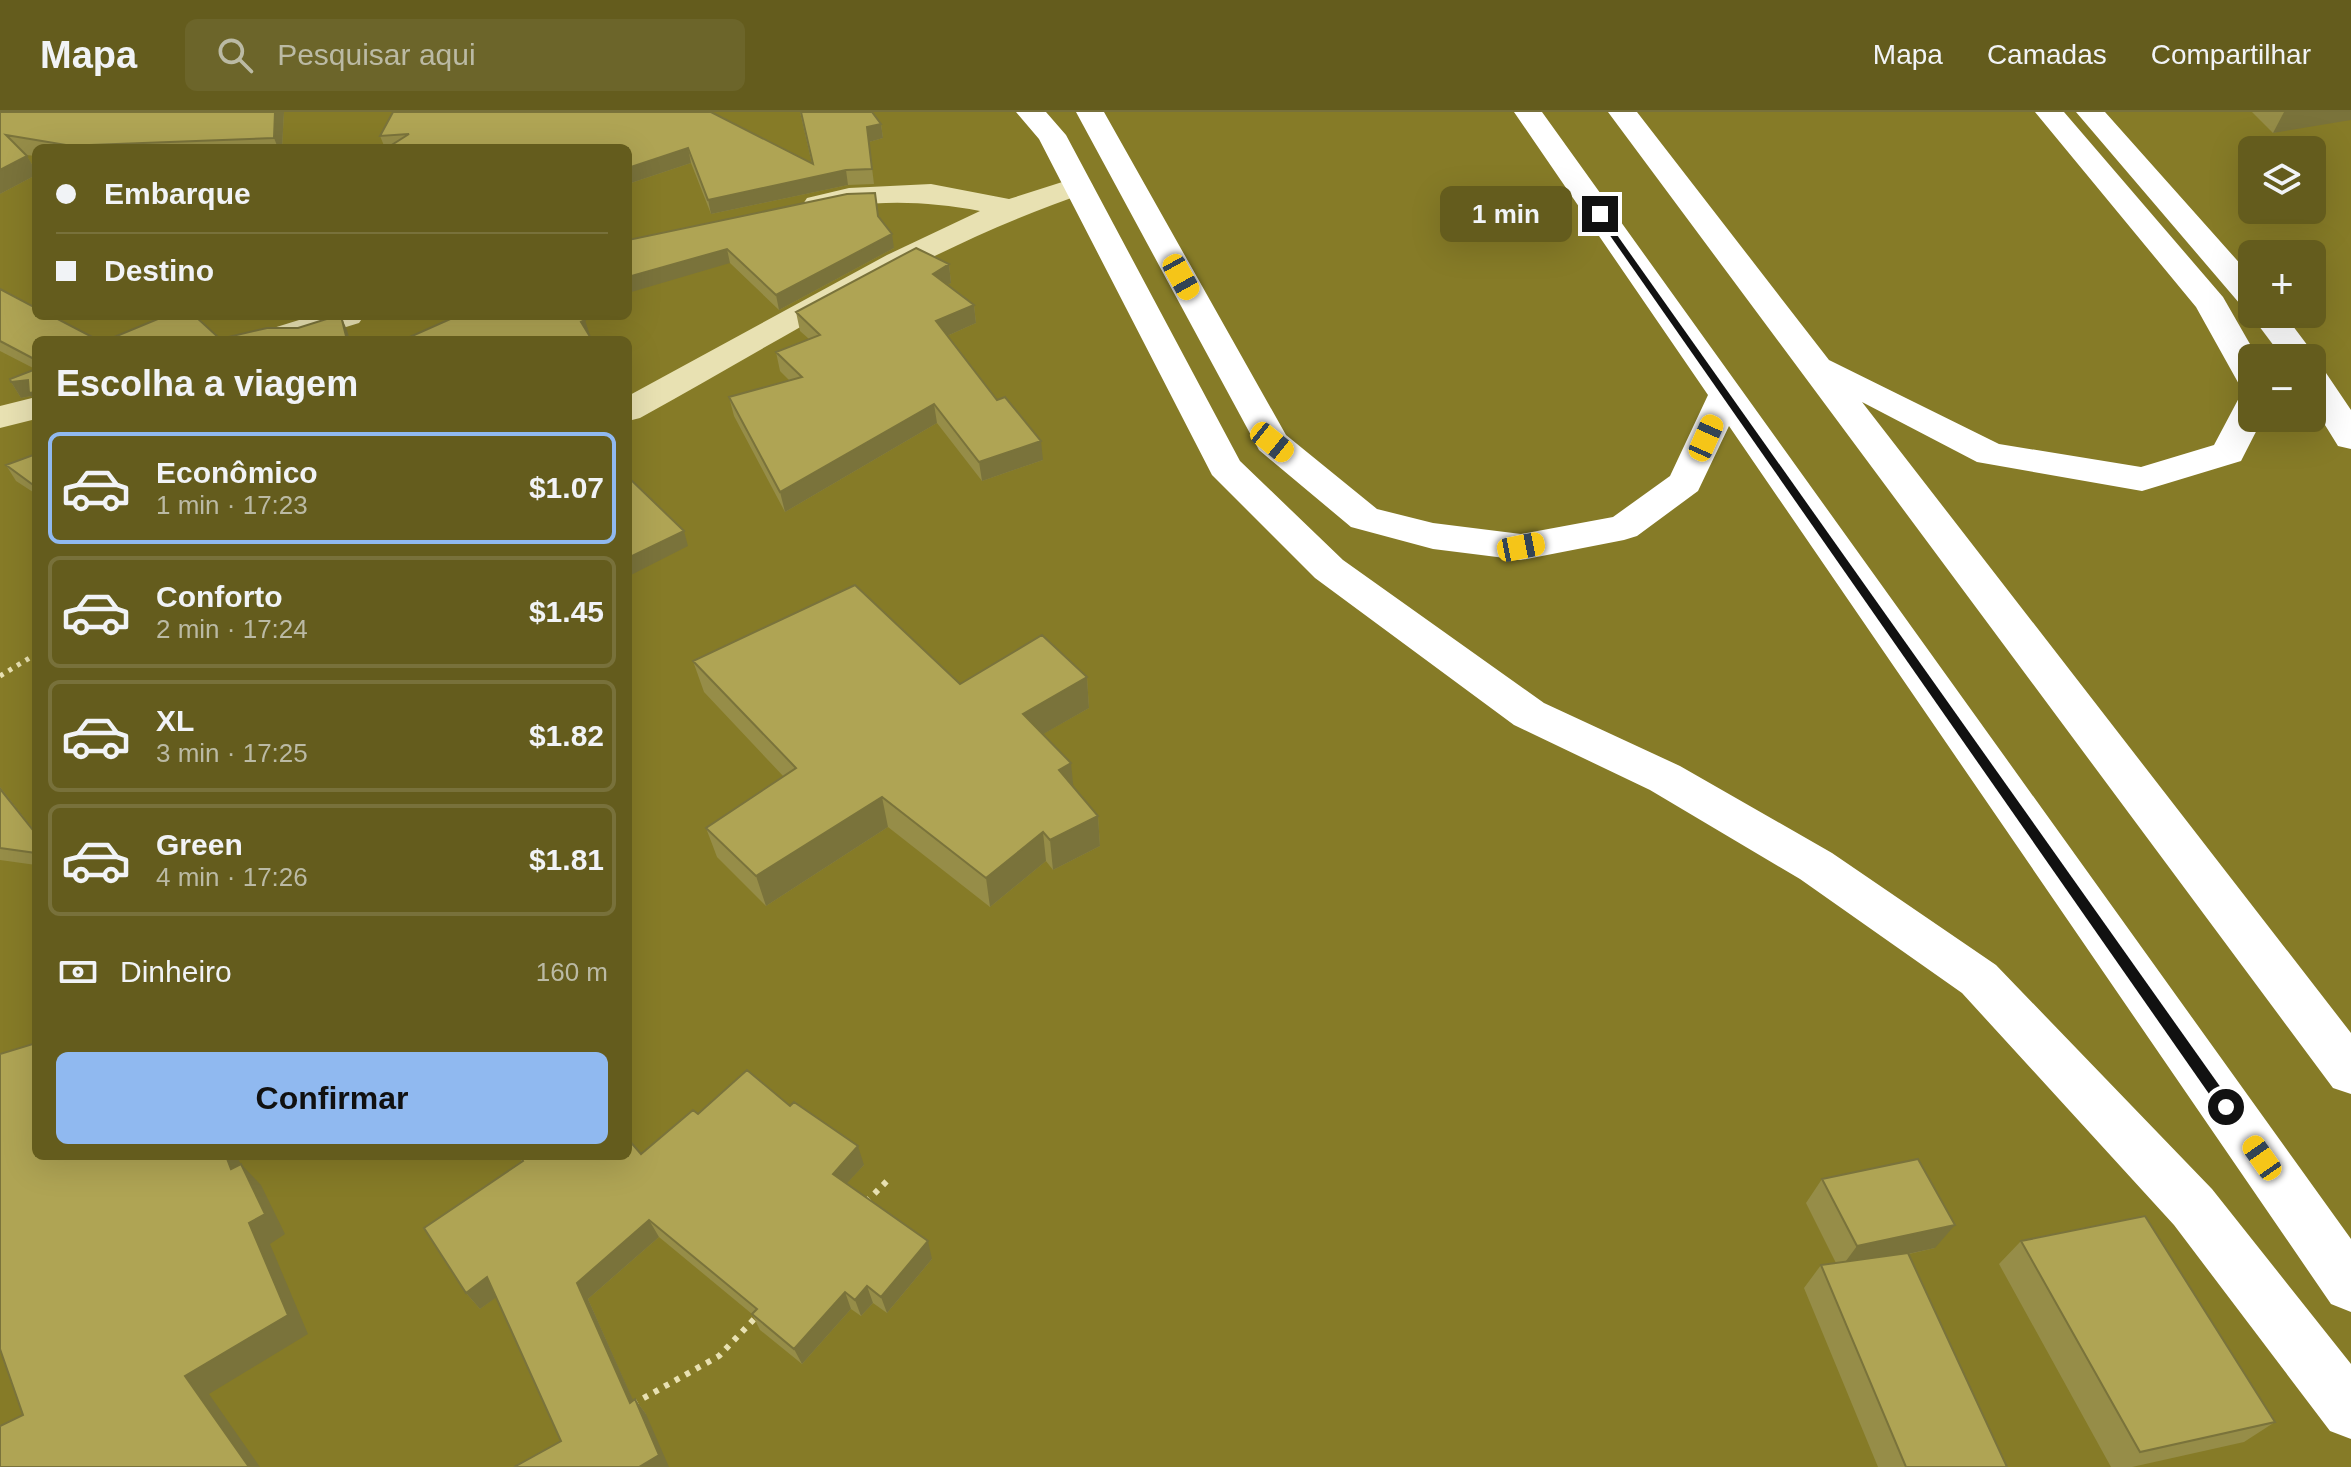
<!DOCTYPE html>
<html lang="pt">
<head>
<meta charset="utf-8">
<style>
  body { margin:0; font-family:Helvetica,sans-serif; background:#6c652a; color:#f1f3f6; height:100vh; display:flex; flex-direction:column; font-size:30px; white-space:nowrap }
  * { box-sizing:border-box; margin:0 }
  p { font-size:26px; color:#bbbaa4 }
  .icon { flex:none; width:44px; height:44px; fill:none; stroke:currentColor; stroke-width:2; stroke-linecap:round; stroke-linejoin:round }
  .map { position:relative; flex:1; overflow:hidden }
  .details { position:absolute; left:32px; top:224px; width:600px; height:824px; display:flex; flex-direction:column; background:#645c1d; border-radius:12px; box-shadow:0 8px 32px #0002 }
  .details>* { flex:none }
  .hud { position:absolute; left:32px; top:32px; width:600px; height:176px; border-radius:12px; box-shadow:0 8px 32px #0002; display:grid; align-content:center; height:176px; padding:0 24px; background:#645c1d }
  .buttons { position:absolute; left:2238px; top:24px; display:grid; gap:16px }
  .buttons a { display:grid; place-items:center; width:88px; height:88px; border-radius:12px; background:#645c1d; box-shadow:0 8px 32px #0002; font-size:40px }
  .end { position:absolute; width:36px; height:36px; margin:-18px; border:10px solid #111; background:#fff; box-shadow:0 0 0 4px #fff }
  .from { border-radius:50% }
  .bubble { position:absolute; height:56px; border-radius:12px; background:#645c1d; box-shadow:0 8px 32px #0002; font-size:26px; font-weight:800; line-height:56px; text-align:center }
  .car { position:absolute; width:24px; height:48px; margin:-24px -12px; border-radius:10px; box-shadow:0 0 6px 2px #0007; background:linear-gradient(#f5c518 24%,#345 0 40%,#f5c518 0 76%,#345 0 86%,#f5c518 0) }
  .hud b { display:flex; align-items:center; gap:28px; height:76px; font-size:30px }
  .hud b+b { border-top:2px solid #78713b }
  .hud i { width:20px; height:20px; background:#f1f3f6 }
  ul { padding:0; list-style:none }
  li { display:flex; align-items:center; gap:24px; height:112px; margin:0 16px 12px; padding:0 8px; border:4px solid #78713b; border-radius:12px }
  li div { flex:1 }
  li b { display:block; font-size:30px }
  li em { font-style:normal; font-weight:800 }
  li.selected { border-color:#90b9f0 }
  li>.icon { width:72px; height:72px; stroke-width:1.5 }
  h2 { padding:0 24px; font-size:36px; line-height:96px }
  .pay { display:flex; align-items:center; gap:20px; height:88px; padding:0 24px; font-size:30px }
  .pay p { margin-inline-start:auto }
  .cta { display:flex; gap:16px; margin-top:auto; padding:16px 24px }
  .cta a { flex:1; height:92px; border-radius:12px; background:#90b9f0; color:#111; font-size:32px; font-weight:800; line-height:92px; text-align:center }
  header { display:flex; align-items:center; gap:48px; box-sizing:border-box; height:112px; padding:0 40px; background:#645c1d; border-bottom:2px solid #78713b }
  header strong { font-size:38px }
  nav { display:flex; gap:44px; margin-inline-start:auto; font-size:28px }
  .search { width:560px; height:72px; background:#6c652a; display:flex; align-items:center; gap:20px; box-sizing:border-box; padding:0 28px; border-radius:12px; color:#bbbaa4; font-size:30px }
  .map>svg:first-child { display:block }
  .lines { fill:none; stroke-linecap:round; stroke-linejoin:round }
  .path-far1 { stroke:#e8e1b2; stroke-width:5; stroke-dasharray:4 6; stroke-linecap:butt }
  .path { stroke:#e8e1b2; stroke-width:6; stroke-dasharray:5 7; stroke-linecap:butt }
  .minor { fill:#e8e1b2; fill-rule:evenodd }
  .highway { fill:#fff; fill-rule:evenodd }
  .wall { fill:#968d48 }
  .shaded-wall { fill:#7a733b }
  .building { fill:#afa454; stroke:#7a733b; stroke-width:2 }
  .route { fill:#111 }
</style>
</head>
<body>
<header>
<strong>Mapa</strong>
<div class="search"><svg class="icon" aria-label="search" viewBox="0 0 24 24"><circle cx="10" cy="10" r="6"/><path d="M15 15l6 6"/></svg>Pesquisar aqui</div>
<nav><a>Mapa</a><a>Camadas</a><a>Compartilhar</a></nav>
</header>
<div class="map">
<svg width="2351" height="1355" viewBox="0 0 2351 1355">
  <rect width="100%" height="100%" fill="#867b27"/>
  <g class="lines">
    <!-- path-far1 -->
    <path class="path-far1" d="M0 564 36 542"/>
    <!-- path -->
    <path class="path" d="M866 1090 887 1069
      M633 1292 719 1244 757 1204"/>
    <!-- minor -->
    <path class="minor" d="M1078 65 1089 68 1093 74 1089 80C930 133 786 225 640 306L628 309V284L887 143 980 99C936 91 894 88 850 94 834 96 823 102 807 98L803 92 807 86 849 76 931 72 1009 87Z
      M312 204H364L359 211 304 228H252L257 221Z
      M36 285V307L0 316V294Z"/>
    <!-- highway -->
    <path class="highway" d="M1016 0H1046L1066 23 1240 349 1343 448 1544 591 1680 654 1832 741 1996 853 2212 1077 2351 1252V1327L2330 1319 2174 1113 1962 881 1800 767 1650 678 1514 613 1315 466 1212 363 1039 27Z
      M1076 0H1104L1286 323 1377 397 1433 411 1521 422 1613 405 1670 364 1708 283 1514 0H1542L2351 1127V1200L2331 1192 1729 314 1698 379 1637 424 1624 428 1521 448 1433 437 1351 415 1259 338Z
      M1608 0H1637L1829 248 1999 332 2141 355 2214 333 2240 284 2252 281V306H2263L2241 349 2142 379 1977 350 1862 290 2351 921V982L2333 976Z
      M2035 0H2064L2223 185 2258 246H2252V277L2240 274 2196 195Z
      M2076 0H2105L2252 165V195L2240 192Z
      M2252 200 2284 202 2317 246 2312 253V246H2283L2250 202Z
      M2312 255 2324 258 2351 298V337L2338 334 2312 292Z"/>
  </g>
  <!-- wall -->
  <path class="wall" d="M0 0H284L282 36H36V44L26 43 36 59V63L0 82Z
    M393 0 812 52 800 0H872L881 12 883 26 869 30 874 72 848 73 711 102 691 51 628 72V36H385L380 24Z
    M2252 0H2351L2273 21Z
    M879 104 894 136 779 198 730 151 628 128Z
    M949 152 951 171 947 173 974 193 976 211 947 224 1043 348 982 369 937 311 785 400 734 304 729 285 790 269 780 259 776 240 809 227 800 219 796 200Z
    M0 177 36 228V292L31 284 21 286 11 270 35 257 0 239Z
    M36 342V382L16 369 6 353Z
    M693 549 960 572 1087 565 1089 596 1043 622 1073 674 1098 704 1100 734 1053 758 1046 749 990 795 888 715 766 794 717 745 706 716 784 665 704 580Z
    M0 675 36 721V753L0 748Z
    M790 994 864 1053 846 1072 932 1147 887 1201 873 1191 861 1204 851 1197 802 1252 760 1218 752 1202 659 1125 588 1187 633 1289 635 1287 646 1302 561 1329 496 1185 480 1197 466 1181 522 1050 518 1044H628L641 1042 698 1002Z
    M1822 1067 1935 1136 1909 1142 2007 1355H1878L1804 1176 1821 1153 1836 1151 1806 1091Z
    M2021 1129 2275 1310 2244 1330 2132 1355H2111L1999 1152Z"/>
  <!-- shaded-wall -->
  <path class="shaded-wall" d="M275 0H284L282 36H278L274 26Z
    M2284 0H2351V8L2273 21Z
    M881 12 883 26 869 30 874 72 867 15Z
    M688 36 691 51 628 72V56Z
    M27 44 36 59V63L0 82V58Z
    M846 58 848 73 711 102 708 88Z
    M892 122 894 136 779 198 776 183Z
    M727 137 730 151 628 181V165Z
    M949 152 951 171 935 180 933 162Z
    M974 193 976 211 938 228 936 209Z
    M341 204 347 218 350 228H347Z
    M585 208 590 223 581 210Z
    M28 268 36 280V292L31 284 21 286 11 270Z
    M934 292 937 311 785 400 780 380Z
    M1041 329 1043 348 982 369 979 350Z
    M684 419 688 434 629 464 628 446Z
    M1087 565 1089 596 1026 632 1023 602Z
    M1071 651 1074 681 1059 658Z
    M0 675 36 721V722L0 677Z
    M882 685 888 715 766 794 756 764Z
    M1098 704 1100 734 1053 758 1050 728Z
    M1043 720 1046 749 990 795 986 766Z
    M858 1034 864 1053 839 1080 833 1062Z
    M226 1044H237L252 1078 231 1057Z
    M241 1052 261 1073 285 1122 270 1132 308 1222 209 1282 260 1355H249L185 1264 249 1111Z
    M649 1108 659 1125 588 1187 641 1306 630 1291 577 1171Z
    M1955 1113 1935 1136 1840 1157 1857 1134Z
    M928 1129 932 1147 887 1201 881 1185Z
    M487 1165 501 1182 480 1197 466 1181Z
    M867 1174 873 1191 861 1204 855 1188Z
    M845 1180 851 1197 802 1252 794 1237Z
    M635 1287 646 1302 669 1355H639Z"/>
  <!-- building -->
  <path class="building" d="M0 0H275L274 26 90 33 84 36 6 23 27 44 0 58Z
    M393 0H711L813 52 801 0H872L881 12 867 15 872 57 846 58 708 88 688 36 628 56V36H387L409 22 380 24Z
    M875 81 878 104 892 122 776 183 727 137 628 165V128L847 82Z
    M916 136 949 152 933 162 974 193 936 209 997 288 1005 285 1041 329 979 350 934 292 780 380 729 285 802 265 776 240 820 223 796 200Z
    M0 177 36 196V204H52L98 228H36V248L0 229Z
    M165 204H195L220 227 267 216H298L336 204H341L347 228H107Z
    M457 204H582L585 208 581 210 592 228H403Z
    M36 257V280L29 281 28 268 11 270 10 267Z
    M36 342V375L6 353Z
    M628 365 684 419 628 446Z
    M855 473 960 572 1042 523 1087 565 1023 602 1071 651 1059 658 1098 704 1050 728 1043 720 986 766 882 685 756 764 706 716 796 656 693 549Z
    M0 677 36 722V741L0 736Z
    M36 931V1044H226L231 1057 241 1052 265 1102 249 1111 288 1203 185 1264 249 1355H0V1314L23 1303 0 1237V942Z
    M747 958 790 994 794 990 858 1034 833 1062 928 1129 881 1185 867 1174 855 1188 845 1180 794 1237 752 1202 757 1197 649 1108 577 1171 630 1291 635 1287 659 1343 639 1355H514L561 1329 487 1165 466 1181 424 1116 523 1049 520 1044H628V1027L641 1042 693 998 698 1002Z
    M1918 1047 1955 1113 1857 1134 1822 1067Z
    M2145 1104 2275 1310 2140 1340 2021 1129Z
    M1908 1141 2007 1355H1906L1821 1153Z"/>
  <!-- route -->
  <path class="route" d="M1600 99 2231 990V999H2221L1595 102Z"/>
</svg>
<div class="buttons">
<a><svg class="icon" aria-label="layers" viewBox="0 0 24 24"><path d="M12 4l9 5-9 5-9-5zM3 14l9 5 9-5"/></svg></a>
<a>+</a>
<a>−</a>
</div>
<i class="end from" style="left:2226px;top:995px"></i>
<i class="end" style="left:1600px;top:102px"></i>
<div class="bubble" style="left:1440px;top:74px;width:132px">1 min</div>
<i class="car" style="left:1181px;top:165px;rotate:151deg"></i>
<i class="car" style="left:1706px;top:326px;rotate:24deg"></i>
<i class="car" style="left:1272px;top:330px;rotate:129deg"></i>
<i class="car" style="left:1521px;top:435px;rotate:79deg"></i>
<i class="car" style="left:2262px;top:1046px;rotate:325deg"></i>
<div class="hud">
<b><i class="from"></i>Embarque</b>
<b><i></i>Destino</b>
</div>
<section class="details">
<h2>Escolha a viagem</h2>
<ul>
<li class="selected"><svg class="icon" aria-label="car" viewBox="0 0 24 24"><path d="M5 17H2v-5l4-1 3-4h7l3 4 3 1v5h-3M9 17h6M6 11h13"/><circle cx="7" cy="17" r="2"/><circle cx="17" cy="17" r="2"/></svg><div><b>Econômico</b><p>1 min · 17:23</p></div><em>$1.07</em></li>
<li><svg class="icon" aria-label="car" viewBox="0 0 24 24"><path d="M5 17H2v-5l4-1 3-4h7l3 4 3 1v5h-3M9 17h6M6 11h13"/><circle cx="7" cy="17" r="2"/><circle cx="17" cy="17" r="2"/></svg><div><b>Conforto</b><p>2 min · 17:24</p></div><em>$1.45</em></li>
<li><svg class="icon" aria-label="car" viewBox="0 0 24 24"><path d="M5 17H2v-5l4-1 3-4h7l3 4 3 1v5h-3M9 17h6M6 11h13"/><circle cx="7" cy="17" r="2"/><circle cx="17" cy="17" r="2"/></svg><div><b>XL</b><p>3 min · 17:25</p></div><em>$1.82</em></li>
<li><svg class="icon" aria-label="car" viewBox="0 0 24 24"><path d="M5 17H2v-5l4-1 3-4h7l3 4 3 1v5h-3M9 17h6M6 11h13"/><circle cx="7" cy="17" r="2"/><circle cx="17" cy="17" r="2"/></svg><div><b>Green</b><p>4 min · 17:26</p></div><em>$1.81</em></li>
</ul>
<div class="pay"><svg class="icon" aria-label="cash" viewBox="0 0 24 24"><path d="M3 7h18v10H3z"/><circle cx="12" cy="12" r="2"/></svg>Dinheiro<p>160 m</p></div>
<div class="cta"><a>Confirmar</a></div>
</section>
</div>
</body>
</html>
